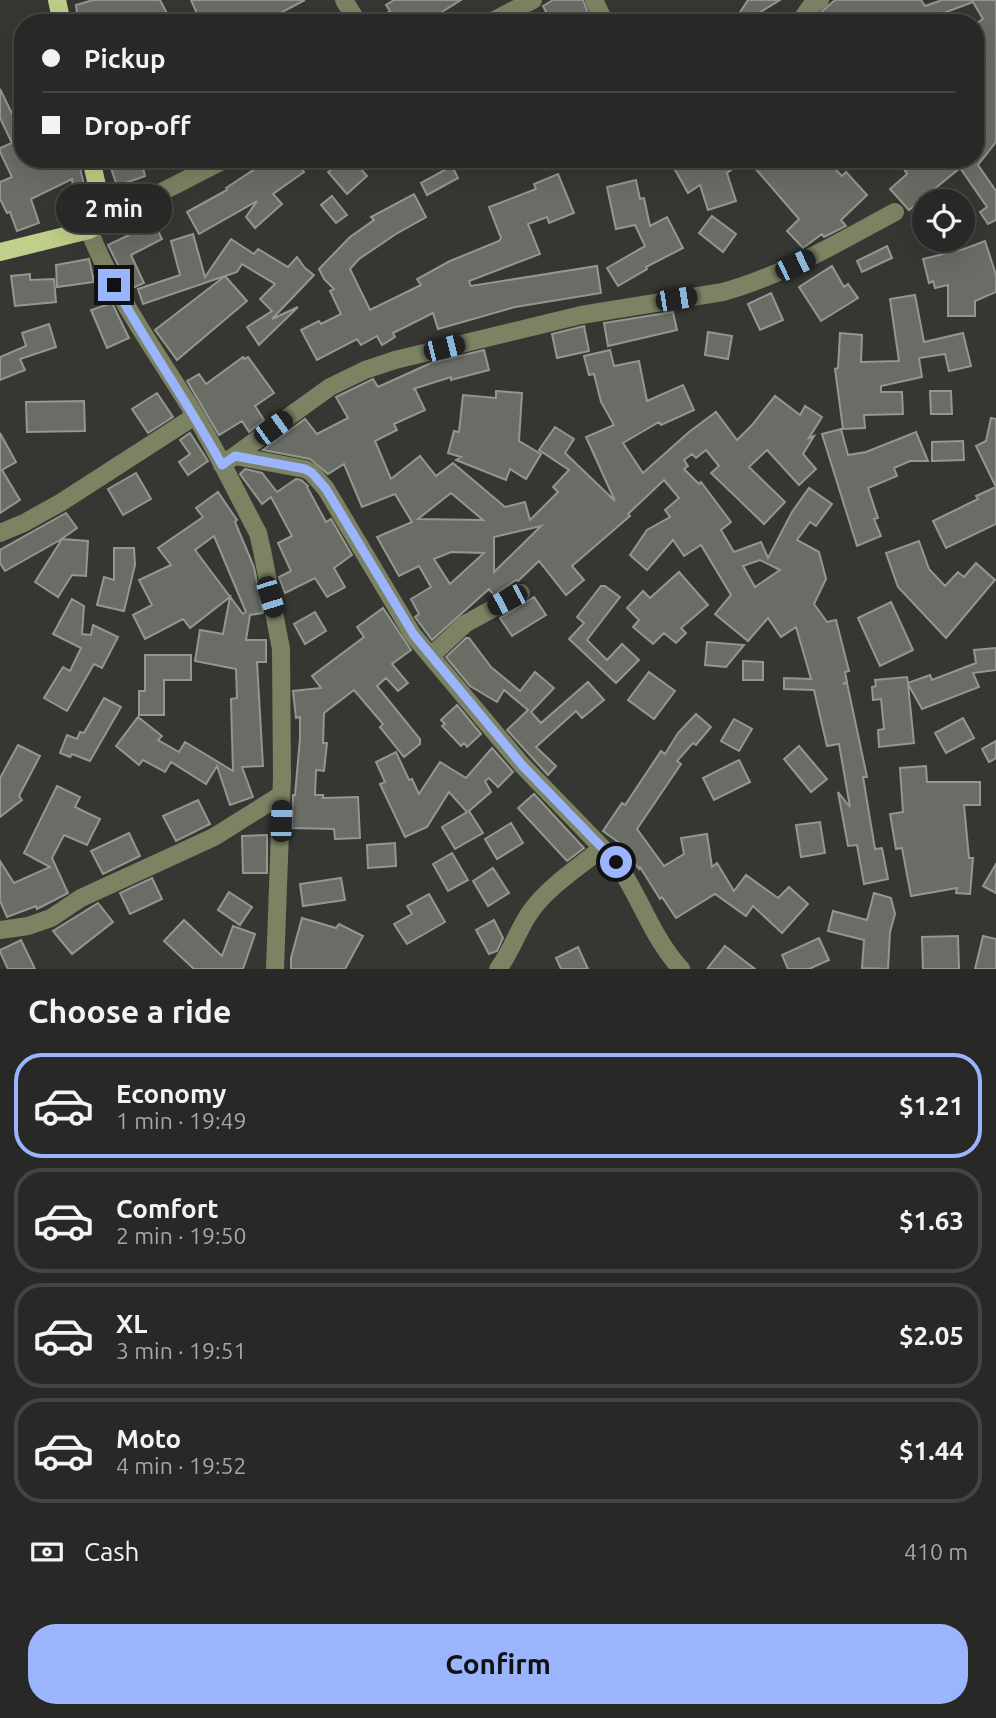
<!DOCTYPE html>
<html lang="en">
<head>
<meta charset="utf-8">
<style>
  body { margin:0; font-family:Ubuntu,sans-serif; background:#30312e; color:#f1f3f6; height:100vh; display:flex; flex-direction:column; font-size:26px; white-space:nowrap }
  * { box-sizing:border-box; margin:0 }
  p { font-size:23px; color:#a5a6a7 }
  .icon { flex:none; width:38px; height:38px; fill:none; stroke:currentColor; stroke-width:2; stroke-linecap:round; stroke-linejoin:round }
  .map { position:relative; height:969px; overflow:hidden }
  .sheet { display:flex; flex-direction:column; background:#282926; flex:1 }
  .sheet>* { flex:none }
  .top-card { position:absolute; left:14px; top:14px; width:970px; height:154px; border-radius:28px; box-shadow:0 7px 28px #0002,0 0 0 2px #444543; display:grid; align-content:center; height:154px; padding:0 28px; background:#282926 }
  .fabs { position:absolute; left:912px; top:189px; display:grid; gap:14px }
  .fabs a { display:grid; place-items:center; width:63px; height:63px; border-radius:50%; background:#282926; box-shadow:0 7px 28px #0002,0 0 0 2px #444543; font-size:35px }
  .end { position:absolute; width:32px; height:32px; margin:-16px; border:9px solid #9ab5fd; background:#111; box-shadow:0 0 0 4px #111 }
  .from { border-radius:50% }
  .bubble { position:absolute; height:49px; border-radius:24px; background:#282926; box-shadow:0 7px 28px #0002,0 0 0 2px #444543; font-size:23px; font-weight:700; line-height:49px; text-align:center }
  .car { position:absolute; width:21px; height:42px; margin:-21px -10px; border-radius:9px; box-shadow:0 0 5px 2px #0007; background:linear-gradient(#222 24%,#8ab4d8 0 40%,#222 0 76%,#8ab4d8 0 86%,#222 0) }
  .top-card b { display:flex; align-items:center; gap:24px; height:66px; font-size:26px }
  .top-card b+b { border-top:2px solid #444543 }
  .top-card i { width:18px; height:18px; background:#f1f3f6 }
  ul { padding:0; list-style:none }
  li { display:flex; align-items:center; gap:21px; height:105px; margin:0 14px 10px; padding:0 14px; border:4px solid #444543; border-radius:28px }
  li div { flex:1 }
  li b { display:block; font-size:26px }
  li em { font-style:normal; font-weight:700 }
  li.on { border-color:#9ab5fd }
  li>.icon { width:63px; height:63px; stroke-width:1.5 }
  h2 { padding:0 28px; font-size:32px; line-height:84px }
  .pay { display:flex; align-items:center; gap:18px; height:77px; padding:0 28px; font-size:26px }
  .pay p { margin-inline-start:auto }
  .cta { display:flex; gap:14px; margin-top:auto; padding:14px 28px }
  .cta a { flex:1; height:80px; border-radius:28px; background:#9ab5fd; color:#111; font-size:28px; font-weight:700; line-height:80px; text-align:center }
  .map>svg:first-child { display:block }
  .building { fill:#6a6c66; stroke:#949690; stroke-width:2; fill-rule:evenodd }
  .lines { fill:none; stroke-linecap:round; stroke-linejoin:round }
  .minor { stroke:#7c8362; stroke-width:18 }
  .major { stroke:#c0cf8a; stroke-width:18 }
  .route { stroke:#9ab5fd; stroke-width:9 }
</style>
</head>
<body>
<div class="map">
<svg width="996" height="969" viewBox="0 0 996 969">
  <rect width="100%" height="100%" fill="#363732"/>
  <!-- building -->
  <path class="building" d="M93 0H160L172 23H123L120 19 106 23H78L76 5Z
    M191 0H305L261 23H201Z
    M394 0H461L424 23H372L390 11 386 5Z
    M553 0H583L592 23H552L543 6Z
    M748 0H780L751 18 759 23H733Z
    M835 0H921L925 6 942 0H996V142L978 165 996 191V220L988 224 980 212 987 207 960 168 909 210 890 189 907 174 905 171 909 168 901 159H975V63L979 60 975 54V24L983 19 973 2 917 23H818L816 19 819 14Z
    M0 89 23 136V159H78L84 185 73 187 72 179 31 199 39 223 17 231 10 212 7 213 0 199V182L12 177 0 152V148L12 143 0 118Z
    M108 159H164V162L143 168 145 176 117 186Z
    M270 159H295L304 172 273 194 282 204 255 228 246 217 257 201 199 234 187 212 227 190 226 188Z
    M322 159H352L367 176 347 194 328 172 331 170Z
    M669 159H746L727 173 736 201 708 210 700 185 688 193Z
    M747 159H825L842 176 846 172 867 195 841 220 846 226 824 237 822 234 803 248 787 231 799 219Z
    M452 166 458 178 427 195 421 183Z
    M558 174 574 213 549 223 547 217 528 224 540 254 469 281 471 286 597 266 601 293 515 307 438 329 433 313 393 333 395 337 382 345 377 336 361 345 357 339 317 360 301 330 319 321 321 324 341 314 330 291 334 289 324 279 319 269 350 237 374 220 371 217 414 194 426 217 396 234 359 259 350 269 370 310 421 285 417 279 450 261 499 241 501 238 489 207 536 189 534 184Z
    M636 180 640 199 644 198 650 226 667 217 683 248 646 267 647 269 618 286 607 268 645 246 635 225 616 229 607 187Z
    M332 196 347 215 336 223 321 205Z
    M712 216 736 234 723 252 699 233Z
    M152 218 162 239 131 255 144 283 130 289 108 245 129 235 127 230Z
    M193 234 205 277 231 239 254 254 258 249 288 267 297 257 305 268 314 275 272 319 298 307 259 345 247 327 272 311 260 299 275 284 242 264 237 272 143 304 138 289 180 275 171 241Z
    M985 241 996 275V292L975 301V316H948V285L935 288 933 281 929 283 923 259 964 249Z
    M887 246 892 258 862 272 857 261Z
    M89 259 94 282 57 287 56 265Z
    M832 266 844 287 848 284 858 298 821 321 799 287Z
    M30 274V280L54 279 56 302 15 306 11 276Z
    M225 276 247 301 177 360 155 330Z
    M771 293 783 320 760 330 748 304Z
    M915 295 924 342 963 333 971 366 949 371 945 354 919 358 922 377 881 386V392H902L903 414 864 415 865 428 843 429 835 369 838 368 840 333 862 335 861 362 899 361 890 299Z
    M112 303 129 338 107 348 91 310Z
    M673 312 677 330 608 346 604 323Z
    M49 324 56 347 20 359 25 370 0 380V357L26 346 22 333Z
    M584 326 589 351 557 358 552 334Z
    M708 332 732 336 728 359 705 355Z
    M484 350 489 370 451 380V377L413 389H415L425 410 394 424 397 430 375 441 391 479 420 456 436 476 453 463 505 507 525 502 530 520 558 492 553 487 569 470 539 450 555 427 574 439 565 453 615 501 586 437 614 425 601 402 594 374 589 375 584 356 610 350 614 366 639 361 647 401 683 385 694 410 661 425 659 422 623 443 643 473 689 432 716 412 737 440 752 425 775 396 800 415 805 406 822 417 809 438 814 436 803 454 816 469 799 485 767 450 749 467 785 502 764 524 711 473 719 466 706 450 696 458 692 454 684 460 688 466 684 469 699 484 701 482 731 522 721 530 734 552 761 542 768 558 792 512 809 488 832 504 816 526 810 522 797 540 819 552 826 579 814 604 827 622 836 620 849 671 845 672 847 682 843 684 847 683 867 777H863L875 849 882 848 888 879 864 884 857 845 848 846 838 792 850 807 839 744 827 746 814 690 784 689V678L811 679 796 627 781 637 768 618 748 641 715 614 731 595 701 545 684 556 673 540 647 570 630 555 647 530 670 517 665 510 679 498 664 480 628 514 630 516 572 566 584 580 566 595 539 561 518 581 516 580 494 595 489 589 432 640 415 617 419 614 411 599 431 587 419 566 399 576 377 537 412 522 395 494 362 507 344 464 328 474 310 459 263 450 305 419 317 434 348 418 336 397 369 381 373 379 378 387 431 363ZM451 493 483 520 418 519ZM541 526 494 572V537ZM451 552 484 553 450 584 434 559ZM760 560 780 570 755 587 743 566Z
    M243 357 244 359 248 357 274 393 255 406 264 420 249 432 242 421 219 435 187 381 199 374 206 384Z
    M496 391 522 393 519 441 541 454 526 479 510 469 506 480 456 460 461 457 448 453 454 431 459 432 463 395 496 398Z
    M930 391H951L952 414H931Z
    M157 393 173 417 148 433 132 409Z
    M84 401 85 431 27 432 26 402Z
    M991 418 996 419V524L946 548 933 521 978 499 976 496 996 487 976 446 986 441Z
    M841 429 848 455 866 452 916 432 928 461H910L894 468 897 476 868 488 878 518 874 519 881 536 857 546 822 434Z
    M0 433 16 462 2 470 20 500 0 513Z
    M190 433 208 461 188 475 179 462 190 454 180 440Z
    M963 441 964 460 932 461V442Z
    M245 469 262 473 277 492 296 479 301 480 308 486 307 487 326 522 331 519 352 555 334 568 345 587 327 597 315 578 285 593 279 577 291 571 278 543 292 536 271 497 262 504 240 474Z
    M136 473 151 499 123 515 108 489Z
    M218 492 237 520 235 522 254 567 263 613 250 615 246 640H266V662H257L263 766 242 767 253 797 230 805 217 766 206 784 171 762 165 772 143 760 139 765 116 746 138 717 162 736 158 740 179 752 185 742 233 771 231 699 237 698 236 669 195 661 200 630 223 634 230 597 190 628 183 619 145 639 133 615 152 605 139 580 171 565 158 548 203 517 196 508ZM214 536 246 612 243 614 195 550Z
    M66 513 77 528 60 540 5 571 0 563V550Z
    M62 539 88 541 86 576 72 575 58 597 35 582Z
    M919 541 929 569 945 586 958 572 964 577 976 563 995 580 946 638 898 587 886 553Z
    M114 548H134L135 565 124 611 97 605 104 577 114 580Z
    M679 572 708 605 681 628 686 633 676 643 664 633 653 644 633 627 639 620 627 608 643 591 650 598Z
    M601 586H605L620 597 587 640 607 660 622 644 639 660 616 683 569 639 584 623 577 617Z
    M534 597 546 615 512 636 500 618Z
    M72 599 84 606 82 634 91 635 93 625 118 637 102 668 94 664 67 711 44 698 63 667 70 671 81 648 53 634Z
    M891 602 913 650 880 666 858 618Z
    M383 608 411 650 392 664 408 683 398 691 386 678 377 686 420 739V744L404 757 380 727 383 724 354 690 324 713 323 743H327L324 771 316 770 315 795H323V798L358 797 360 838 335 839 334 829 292 828 293 795H295L300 738V717L296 718 293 691 321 688 312 676 364 637 357 627Z
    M315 612 326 631 305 644 294 624Z
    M466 638H469L491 667 520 691 535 672 554 688 531 712 541 723 588 682 604 700 582 718 576 711 536 747 556 766 548 775 507 730 528 710 504 690 497 702 470 686 446 657Z
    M707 642 744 645 726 667 705 665Z
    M996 648V670L973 673 979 687 922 709 908 684 914 743 879 747 878 730 884 729 881 699 873 700 872 687 876 686 875 680 907 677 908 683 930 675 932 680 976 663 974 650Z
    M145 655H191V680H164V715H139V691H145Z
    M743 661 763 662V680H743Z
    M649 672 675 691 654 719 628 700Z
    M104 698 121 707 90 761 72 754 70 757 60 753 67 735 77 739 80 732 84 733Z
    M457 705 481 734 467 747 464 743 461 746 442 726 445 724 441 720Z
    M696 714 711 727 696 745 693 743 677 761 681 764 637 829 664 866 684 854 681 838 707 834 712 867 717 863 734 891 746 875 778 898 789 887 808 904 782 933 753 906 746 916 715 894 676 918 662 897 660 899 640 867 639 869 618 842 603 831 622 803 625 805 661 751 665 754 678 733Z
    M963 718 974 738 946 753 935 733Z
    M734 719 752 729 739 751 721 741Z
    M996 741V758L989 762 982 749Z
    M18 745 40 756 19 796 22 800 0 817V778Z
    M799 746 827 779 811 792 784 759Z
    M492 748 513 772 498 787 489 778 485 781 491 792 469 811 483 833 455 849 442 827 467 812 449 792 427 827 405 837 380 784 385 782 376 762 396 752 409 780 412 779 419 794 440 762 466 778Z
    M739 760 750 782 714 800 703 778Z
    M926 766 927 782H980V805H964L969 858H973L970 894 956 893 957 888 911 896 902 848 896 849 890 814 903 812 900 768Z
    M57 786 80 797 75 807 100 819 87 845 64 835 52 858 68 893 37 909 36 906 7 917 0 901V861L14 883 50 867 24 853Z
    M534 794 584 848 567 861 518 808Z
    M198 800 210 824 176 841 163 816Z
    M820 822 825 853 801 857 796 825Z
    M511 823 523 843 497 859 485 839Z
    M129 833 140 856 103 874 91 851Z
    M267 835V873H243L242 836Z
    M395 843 396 866 368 868 367 845Z
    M452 853 468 880 448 891 433 864Z
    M996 864V893L983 886Z
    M493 868 509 893 488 906 473 881Z
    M152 878 162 899 130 914 120 893Z
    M341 878 345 900 303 906 300 884Z
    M229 892 252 907 240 925 218 910Z
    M874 893 891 898 895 914 890 932 888 969 862 968 864 940 828 931 833 911 867 920Z
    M429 894 445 922 407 944 394 924 412 914 407 906Z
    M98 903 113 922 72 954 53 931Z
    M302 918 336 928 339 924 363 936 345 969H291V958Z
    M184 920 222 956 233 926 255 934 243 969H194L164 941Z
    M494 920 503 938 497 951 489 954 476 930Z
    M958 936 959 969H923L922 937Z
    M983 936 996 939V969H975Z
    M819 938 829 960 809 969H788L782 955Z
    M21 940 35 969H8L0 952V950Z
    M725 946 755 969H707Z
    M578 947 588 969H561L556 958Z"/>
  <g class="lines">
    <!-- minor -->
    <path class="minor" d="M344 0 358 23
      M594 0 605 23
      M489 23 533 0
      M799 23 811 6 820 0
      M105 221 226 159
      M89 230C115 297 158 354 195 415 218 453 237 494 258 533L262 550 281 649 282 777 275 969
      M235 456 305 469 312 473 326 489 413 635 522 765 616 862C640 896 652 938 681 969
      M222 465 330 387 365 370 395 360 581 315 723 292C784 275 839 242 895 212
      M0 533 24 523 60 503 195 416
      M431 656 465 624 521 593
      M0 930 28 926 51 918 81 898 214 837 281 795
      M498 969C512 951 518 929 531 911 549 886 578 868 602 848"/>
    <!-- major -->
    <path class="major" d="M57 0 62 23
      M0 252 89 230 105 221 91 159"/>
  </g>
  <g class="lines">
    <!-- route -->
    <path class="route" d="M114 285C148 346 188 403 222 465L235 456 305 469 312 473 326 489 414 635 522 765 616 862"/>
  </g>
</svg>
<div class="fabs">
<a><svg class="icon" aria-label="locate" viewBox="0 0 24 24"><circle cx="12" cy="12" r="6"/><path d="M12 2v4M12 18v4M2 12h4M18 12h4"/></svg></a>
</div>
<i class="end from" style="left:616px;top:862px"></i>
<i class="end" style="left:114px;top:285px"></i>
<div class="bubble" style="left:56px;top:184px;width:116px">2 min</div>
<i class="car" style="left:795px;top:265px;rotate:64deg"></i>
<i class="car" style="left:676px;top:299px;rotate:81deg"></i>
<i class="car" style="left:444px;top:348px;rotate:76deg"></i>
<i class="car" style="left:273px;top:428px;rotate:54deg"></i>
<i class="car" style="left:270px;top:597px;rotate:163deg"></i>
<i class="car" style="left:507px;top:600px;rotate:243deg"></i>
<i class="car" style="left:281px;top:821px;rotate:2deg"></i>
<div class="top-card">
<b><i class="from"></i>Pickup</b>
<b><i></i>Drop-off</b>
</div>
</div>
<section class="sheet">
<h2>Choose a ride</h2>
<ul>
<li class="on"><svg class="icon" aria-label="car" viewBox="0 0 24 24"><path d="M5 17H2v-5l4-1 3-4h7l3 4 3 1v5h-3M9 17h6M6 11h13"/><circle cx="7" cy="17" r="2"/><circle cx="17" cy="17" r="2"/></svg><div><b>Economy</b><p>1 min · 19:49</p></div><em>$1.21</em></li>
<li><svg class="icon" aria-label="car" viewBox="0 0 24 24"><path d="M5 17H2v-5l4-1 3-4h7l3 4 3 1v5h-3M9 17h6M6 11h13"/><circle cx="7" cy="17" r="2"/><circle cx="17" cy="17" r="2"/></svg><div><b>Comfort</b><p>2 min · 19:50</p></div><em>$1.63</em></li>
<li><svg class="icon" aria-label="car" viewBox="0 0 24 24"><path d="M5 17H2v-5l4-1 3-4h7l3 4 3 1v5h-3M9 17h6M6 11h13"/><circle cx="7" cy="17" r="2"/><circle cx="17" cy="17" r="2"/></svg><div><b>XL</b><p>3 min · 19:51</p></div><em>$2.05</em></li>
<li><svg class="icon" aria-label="car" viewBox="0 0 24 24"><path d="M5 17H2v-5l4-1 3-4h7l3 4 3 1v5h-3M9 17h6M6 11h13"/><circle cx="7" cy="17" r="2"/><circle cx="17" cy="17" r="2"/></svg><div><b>Moto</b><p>4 min · 19:52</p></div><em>$1.44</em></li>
</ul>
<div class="pay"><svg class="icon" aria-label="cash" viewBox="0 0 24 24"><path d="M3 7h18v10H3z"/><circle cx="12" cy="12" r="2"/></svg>Cash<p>410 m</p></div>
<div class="cta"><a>Confirm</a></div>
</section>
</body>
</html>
